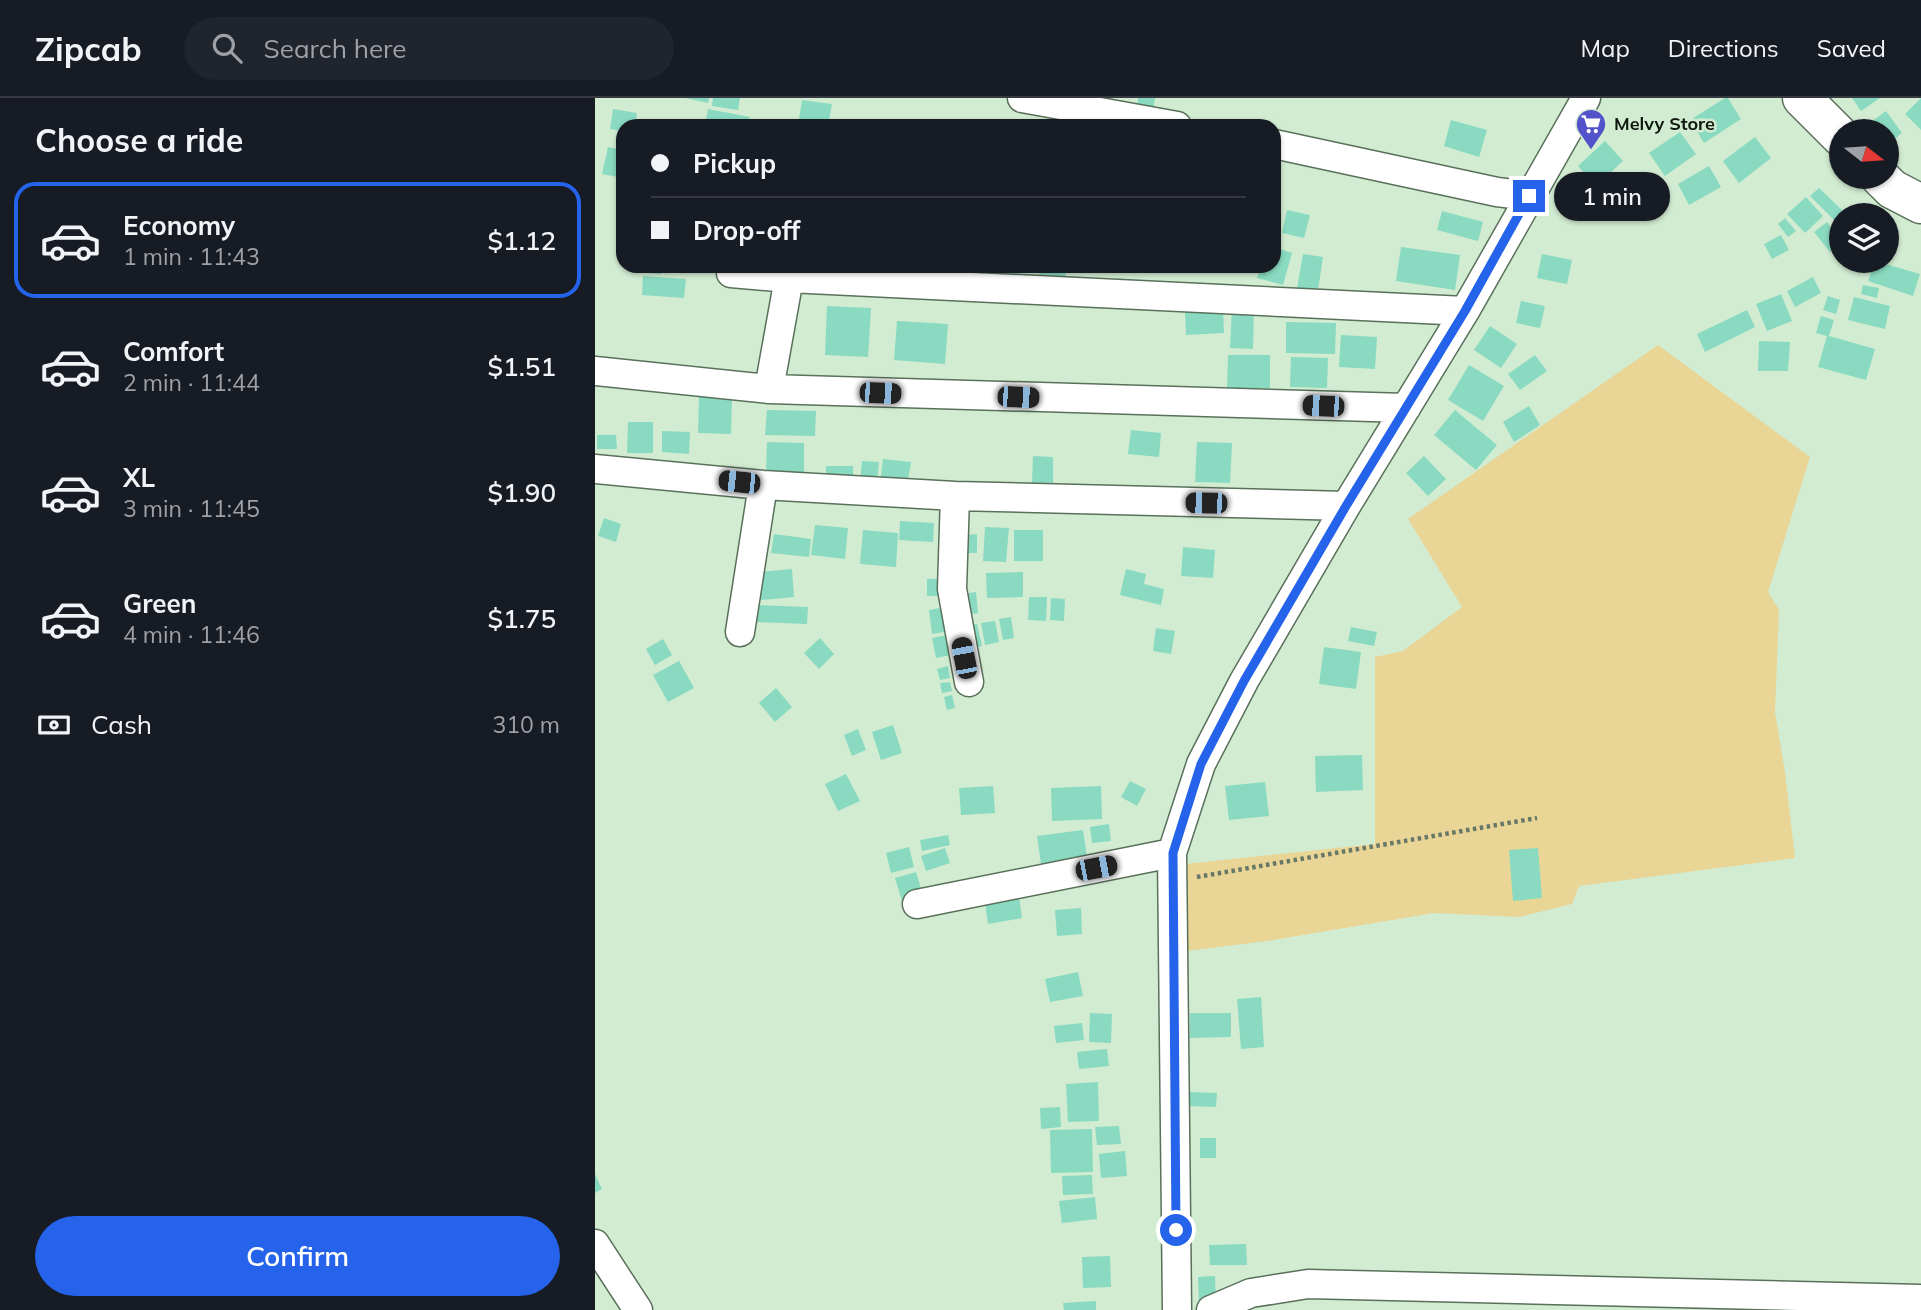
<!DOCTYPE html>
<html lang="en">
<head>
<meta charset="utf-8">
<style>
  body { margin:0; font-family:Mulish,sans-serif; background:#20242c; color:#f1f3f6; height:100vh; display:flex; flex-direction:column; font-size:26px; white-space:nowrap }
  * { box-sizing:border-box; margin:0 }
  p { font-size:23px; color:#9ea1a6 }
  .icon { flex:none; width:38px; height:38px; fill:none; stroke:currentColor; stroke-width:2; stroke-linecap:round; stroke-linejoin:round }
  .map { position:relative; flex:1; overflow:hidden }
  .side { display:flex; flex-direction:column; background:#171b24; width:595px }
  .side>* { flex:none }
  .top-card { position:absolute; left:21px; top:21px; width:665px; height:154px; border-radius:21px; box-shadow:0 2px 5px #0004; display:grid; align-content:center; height:154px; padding:0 35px; background:#171b24 }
  .needle { width:46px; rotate:107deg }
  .controls { position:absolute; left:1234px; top:21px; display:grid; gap:14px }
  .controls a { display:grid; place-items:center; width:70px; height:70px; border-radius:50%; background:#171b24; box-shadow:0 2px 5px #0004; font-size:35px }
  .end { position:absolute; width:32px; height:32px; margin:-16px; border:9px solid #2563eb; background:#fff; box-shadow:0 0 0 4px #fff }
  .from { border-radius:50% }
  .bubble { position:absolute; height:49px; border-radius:24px; background:#171b24; box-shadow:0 2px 5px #0004; font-size:23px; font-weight:600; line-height:49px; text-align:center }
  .car { position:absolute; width:21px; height:42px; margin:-21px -10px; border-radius:9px; box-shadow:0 0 5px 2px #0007; background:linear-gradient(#222 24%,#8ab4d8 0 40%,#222 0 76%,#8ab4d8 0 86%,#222 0) }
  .top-card b { display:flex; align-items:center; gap:24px; height:66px; font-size:26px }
  .top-card b+b { border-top:2px solid #363941 }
  .top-card i { width:18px; height:18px; background:#f1f3f6 }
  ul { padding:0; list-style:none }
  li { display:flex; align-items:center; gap:21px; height:116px; margin:0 14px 10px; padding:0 21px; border:4px solid transparent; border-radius:21px }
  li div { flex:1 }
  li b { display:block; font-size:26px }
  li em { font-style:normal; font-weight:600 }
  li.current { border-color:#2563eb }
  li>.icon { width:63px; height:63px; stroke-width:1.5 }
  h2 { padding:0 35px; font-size:32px; line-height:84px }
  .pay { display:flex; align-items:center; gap:18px; height:77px; padding:0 35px; font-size:26px }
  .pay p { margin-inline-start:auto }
  .action { display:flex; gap:14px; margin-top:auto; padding:14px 35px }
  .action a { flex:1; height:80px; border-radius:42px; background:#2563eb; color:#fff; font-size:28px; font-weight:600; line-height:80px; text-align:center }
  header { display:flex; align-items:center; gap:42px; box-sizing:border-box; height:98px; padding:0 35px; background:#171b24; border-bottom:2px solid #363941 }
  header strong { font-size:33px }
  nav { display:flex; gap:38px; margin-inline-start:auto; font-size:24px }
  .search { width:490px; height:63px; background:#20242c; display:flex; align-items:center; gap:18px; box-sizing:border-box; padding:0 24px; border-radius:38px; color:#9ea1a6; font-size:26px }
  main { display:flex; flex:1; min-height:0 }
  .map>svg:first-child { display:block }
  .green { fill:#e9d596 }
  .building { fill:#89dac0 }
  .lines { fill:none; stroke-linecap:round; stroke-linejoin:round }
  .street-casing { stroke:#59705a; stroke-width:31 }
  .secondary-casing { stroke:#59705a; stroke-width:41 }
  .path { stroke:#687868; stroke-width:4.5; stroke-dasharray:3.5 3.5; stroke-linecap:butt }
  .street { stroke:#fff; stroke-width:28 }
  .secondary { stroke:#fff; stroke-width:38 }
  .route { stroke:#2563eb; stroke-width:9 }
  .labels { text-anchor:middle; stroke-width:5; stroke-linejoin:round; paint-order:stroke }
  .poi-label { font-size:18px; font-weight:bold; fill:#0f180f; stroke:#d2ecd2; text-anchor:start }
</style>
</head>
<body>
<header>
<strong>Zipcab</strong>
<div class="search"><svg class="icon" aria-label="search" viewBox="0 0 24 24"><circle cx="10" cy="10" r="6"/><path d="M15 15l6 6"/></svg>Search here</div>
<nav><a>Map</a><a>Directions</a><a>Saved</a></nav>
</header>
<main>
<section class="side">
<h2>Choose a ride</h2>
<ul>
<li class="current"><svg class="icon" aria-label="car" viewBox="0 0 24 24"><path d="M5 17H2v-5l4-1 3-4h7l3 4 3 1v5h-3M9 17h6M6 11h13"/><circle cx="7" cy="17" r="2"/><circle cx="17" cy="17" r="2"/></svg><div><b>Economy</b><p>1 min · 11:43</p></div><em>$1.12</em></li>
<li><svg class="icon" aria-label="car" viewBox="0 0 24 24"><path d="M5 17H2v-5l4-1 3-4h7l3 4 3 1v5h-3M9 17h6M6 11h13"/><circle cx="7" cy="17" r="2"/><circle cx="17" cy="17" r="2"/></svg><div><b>Comfort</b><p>2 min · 11:44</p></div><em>$1.51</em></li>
<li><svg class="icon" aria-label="car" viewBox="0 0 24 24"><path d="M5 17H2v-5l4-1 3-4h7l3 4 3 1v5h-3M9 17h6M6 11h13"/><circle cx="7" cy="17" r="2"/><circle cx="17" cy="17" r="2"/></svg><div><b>XL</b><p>3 min · 11:45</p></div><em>$1.90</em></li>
<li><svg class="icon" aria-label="car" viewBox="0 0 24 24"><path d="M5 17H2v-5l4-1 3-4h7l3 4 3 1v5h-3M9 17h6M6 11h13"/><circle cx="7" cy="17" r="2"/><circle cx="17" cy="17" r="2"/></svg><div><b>Green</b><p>4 min · 11:46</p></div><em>$1.75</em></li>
</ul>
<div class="pay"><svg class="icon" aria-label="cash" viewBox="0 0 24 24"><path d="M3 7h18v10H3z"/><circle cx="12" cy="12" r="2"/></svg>Cash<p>310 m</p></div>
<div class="action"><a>Confirm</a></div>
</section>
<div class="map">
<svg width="1326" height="1212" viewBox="0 0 1326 1212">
  <rect width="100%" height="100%" fill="#d2ecd2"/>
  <!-- green -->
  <path class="green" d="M1063 247 1215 359 1173 494 1184 512 1180 614 1190 674 1200 760 984 788 977 806 924 819 839 815 672 843 592 853 581 767 780 746V559L808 553 867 509 813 421Z"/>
  <!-- building -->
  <path class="building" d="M90 0H114L113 5Z
    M118 0H145L143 12 117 8Z
    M543 0H560L558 13 542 12Z
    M1130 0H1133L1146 21 1109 45 1095 22Z
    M1257 0H1285L1266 13Z
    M1326 0V32L1310 16Z
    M207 2 237 6 233 28H203Z
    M18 11 42 15 40 28H28V33L15 31Z
    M113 11 155 19 153 28H110Z
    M1291 13 1307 35 1292 47V33H1272L1269 29Z
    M239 21 264 24V28H239Z
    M856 22 892 32 884 59 849 48Z
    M1085 34 1101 56 1070 78 1054 55Z
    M1160 39 1176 60 1144 85 1128 63Z
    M1010 43 1028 63 1001 88 983 68Z
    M13 49 28 52V80L7 76Z
    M1114 68 1126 89 1094 107 1083 86Z
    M1224 90 1248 113 1239 122 1215 98Z
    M1211 99 1228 118 1210 135 1192 116Z
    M692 112 715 117 709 140 687 135Z
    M847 113 888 124 883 143 842 132Z
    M1190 120 1201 133 1193 139 1183 126Z
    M1232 124 1246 143V146L1235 154 1219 134Z
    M1186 137 1194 152 1177 161 1169 146Z
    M679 149 697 155 688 187 662 180 666 168H679Z
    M806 149 865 157 860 192 801 183Z
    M1246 153V163H1256L1248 168 1241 157Z
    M708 156 728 159 722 199 701 196Z
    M947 156 977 162 972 186 942 180Z
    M1280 163 1325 176 1318 198 1273 183Z
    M52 168H67L66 176 51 175Z
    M279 168H309L308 179 279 176Z
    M326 168H351V175L325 171Z
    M359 168H384L382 185 358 184Z
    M398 168H426L425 180H397Z
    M445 168H472L470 182 444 178Z
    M48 178 91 181 89 200 47 197Z
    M1218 179 1226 195 1200 209 1192 193Z
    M1268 187 1284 190 1282 200 1266 196Z
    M1186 196 1197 223 1172 233 1161 206Z
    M1233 198 1245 202 1241 216 1228 212Z
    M1259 199 1295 208 1290 231 1253 222Z
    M926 203 950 208 945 230 921 225Z
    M232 208 276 210 273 259 230 257Z
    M637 209 659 210 658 251 635 250Z
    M628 212 629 235 591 237 590 214Z
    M1152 212 1160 229 1110 254 1102 236Z
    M1226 218 1239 222 1234 238 1280 251 1271 282 1223 269 1232 238 1221 235Z
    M302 223 353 226 350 266 299 262Z
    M691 224 741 225 740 256 691 255Z
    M895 228 922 246 906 270 879 252Z
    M746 237 782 239 780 271 744 269Z
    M1164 243 1195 244 1193 273H1163Z
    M633 257H675V290H632Z
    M940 257 952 273 925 292 913 276Z
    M696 259 733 260 732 290 695 289Z
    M874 267 909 288 888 323 853 302Z
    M104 299 137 300 136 336 103 335Z
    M934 308 945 327 919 344 908 324Z
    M172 312 221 313 220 338 170 337Z
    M860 312 902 347 881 372 839 337Z
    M33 324H58V355H32Z
    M536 332 566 335 564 359 533 356Z
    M67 333 95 334 94 356 67 354Z
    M2 337H21L22 351H2Z
    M172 344 209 345V374L171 373Z
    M602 344 637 345 635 385 600 384Z
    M438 358 458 359V385H437Z
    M829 358 851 381 833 398 811 375Z
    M288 361 316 364 312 388 285 385Z
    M267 363 284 364 282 385 265 384Z
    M231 368H258V380H231Z
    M9 420 26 426 21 444 3 438Z
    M305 423 339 425 338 444 304 442Z
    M220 427 253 430 250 461 216 457Z
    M390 429 414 430 411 464 388 463Z
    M268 432 303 435 301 469 265 466Z
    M419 432H448V463H419Z
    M179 436 216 441 214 459 176 455Z
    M382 436V455H367V437Z
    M588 449 620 452 618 480 586 478Z
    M197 471 199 499 166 502 164 474Z
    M531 471 551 476 549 486 569 491 566 507 525 497Z
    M428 474V499L392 500 391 475Z
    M332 481H347V498H332Z
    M381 494 383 515 370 517 367 496Z
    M434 499H452L451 523 433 522Z
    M456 500 470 501 469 523 455 522Z
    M159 507 213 509 212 526 158 524Z
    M351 509 355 533 337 536 334 512Z
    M416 519 419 540 408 542 404 521Z
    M400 523 404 544 390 547 386 525Z
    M382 526 387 548 371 551 367 529Z
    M756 529 782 534 779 548 753 543Z
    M561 530 580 533 576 556 558 553Z
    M357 536 360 556 341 560 337 540Z
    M225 540 239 556 224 571 209 555Z
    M68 541 77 557 60 567 51 551Z
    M729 549 766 554 761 591 724 586Z
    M84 563 99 590 73 604 58 577Z
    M353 568 355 580 345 582 342 571Z
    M355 584 357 593 347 595 345 585Z
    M181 590 197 609 180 624 164 605Z
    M357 597 360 610 352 612 349 599Z
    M298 627 307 655 286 662 277 634Z
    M263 631 271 652 257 658 249 637Z
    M767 657 768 692 721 694 720 658Z
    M251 676 265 703 243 713 230 686Z
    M535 683 551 691 542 708 526 699Z
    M670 684 674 718 634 722 630 688Z
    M398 688 400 715 366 717 364 690Z
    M506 688 507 721 457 723 456 690Z
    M514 726 516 743 497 745 495 729Z
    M488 732 492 760 446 766 442 738Z
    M353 737 355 747 327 753 325 742Z
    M314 749 319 769 296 775 291 755Z
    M350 750 355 765 331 773 326 758Z
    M943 750 947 800 918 803 914 752Z
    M321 774 328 797 307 803 300 780Z
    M423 792 427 820 393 826 389 797Z
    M486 810 487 836 462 838 460 812Z
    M483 874 488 898 455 904 450 881Z
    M666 899 669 949 646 951 642 901Z
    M495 915 517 916 516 945 494 944Z
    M595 915H636V939L595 940Z
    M487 925 489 942 461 945 459 928Z
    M512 951 514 968 484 971 482 954Z
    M503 984 504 1023 473 1024 471 986Z
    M594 994 622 995 621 1009 593 1008Z
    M465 1009 466 1029 446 1031 445 1010Z
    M524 1028 526 1046 502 1047 500 1029Z
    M497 1031 498 1074 456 1075 455 1032Z
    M605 1040H621V1060H605Z
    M530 1053 532 1078 506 1080 504 1056Z
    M0 1076 7 1091 0 1095Z
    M497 1077 498 1096 468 1097 467 1078Z
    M500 1099 502 1121 467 1125 464 1103Z
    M651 1146 652 1167H615L614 1147Z
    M515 1158 516 1189 488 1190 487 1159Z
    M620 1178 621 1204 604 1205 603 1179Z
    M501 1203V1212H469L468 1205Z"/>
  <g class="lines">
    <!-- street casing -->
    <g class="street-casing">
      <path id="street" d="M427 0 582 28
        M679 46 902 94 934 98
        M136 175 194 180 870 213
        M0 273 174 291 811 310
        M174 291 194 180
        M0 371 168 387 360 398 751 408
        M360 398 357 491 374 584
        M145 534 168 387
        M322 806 577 755
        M0 1146 43 1212
        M582 1212 577 755 606 666 649 583 751 408 870 213 991 0
        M616 1212 656 1195 713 1186 1326 1201"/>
    </g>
    <!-- secondary casing -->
    <g class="secondary-casing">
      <path id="secondary" d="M1207 0 1246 39
        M1285 79 1297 91 1326 106"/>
    </g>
    <!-- path -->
    <path class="path" d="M602 779 942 720"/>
    <!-- street -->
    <use href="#street" class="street"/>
    <!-- secondary -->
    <use href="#secondary" class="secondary"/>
  </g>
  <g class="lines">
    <!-- route -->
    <path class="route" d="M581 1132 578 755 606 666 649 583 751 408 870 213 934 98"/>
  </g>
  <!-- icons -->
  <defs>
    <g id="supermarket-pin" transform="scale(1.575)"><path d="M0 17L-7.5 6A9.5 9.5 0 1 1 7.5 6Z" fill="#5253ca" stroke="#d2ecd2"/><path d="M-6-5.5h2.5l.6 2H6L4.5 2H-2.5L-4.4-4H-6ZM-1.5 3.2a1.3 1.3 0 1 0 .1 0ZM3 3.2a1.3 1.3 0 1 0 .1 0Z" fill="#fff"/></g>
  </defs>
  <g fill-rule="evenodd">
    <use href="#supermarket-pin" x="996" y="26"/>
  </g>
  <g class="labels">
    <!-- poi labels -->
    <g class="poi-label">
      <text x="1019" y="32">Melvy Store</text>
    </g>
  </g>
</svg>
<div class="controls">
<a><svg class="needle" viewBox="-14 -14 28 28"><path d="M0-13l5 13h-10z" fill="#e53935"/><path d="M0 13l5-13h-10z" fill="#9ea1a6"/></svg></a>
<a><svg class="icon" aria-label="layers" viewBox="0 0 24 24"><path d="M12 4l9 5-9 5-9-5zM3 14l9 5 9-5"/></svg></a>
</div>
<i class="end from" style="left:581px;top:1132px"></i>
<i class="end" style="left:934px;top:98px"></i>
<div class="bubble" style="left:959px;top:74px;width:116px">1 min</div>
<i class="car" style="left:285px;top:295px;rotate:92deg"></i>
<i class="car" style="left:423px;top:299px;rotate:92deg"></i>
<i class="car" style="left:728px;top:308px;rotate:272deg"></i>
<i class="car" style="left:144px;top:384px;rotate:276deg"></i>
<i class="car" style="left:611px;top:405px;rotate:271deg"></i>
<i class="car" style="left:369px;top:560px;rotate:349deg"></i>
<i class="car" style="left:501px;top:770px;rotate:79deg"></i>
<div class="top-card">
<b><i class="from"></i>Pickup</b>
<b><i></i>Drop-off</b>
</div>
</div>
</main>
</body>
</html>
